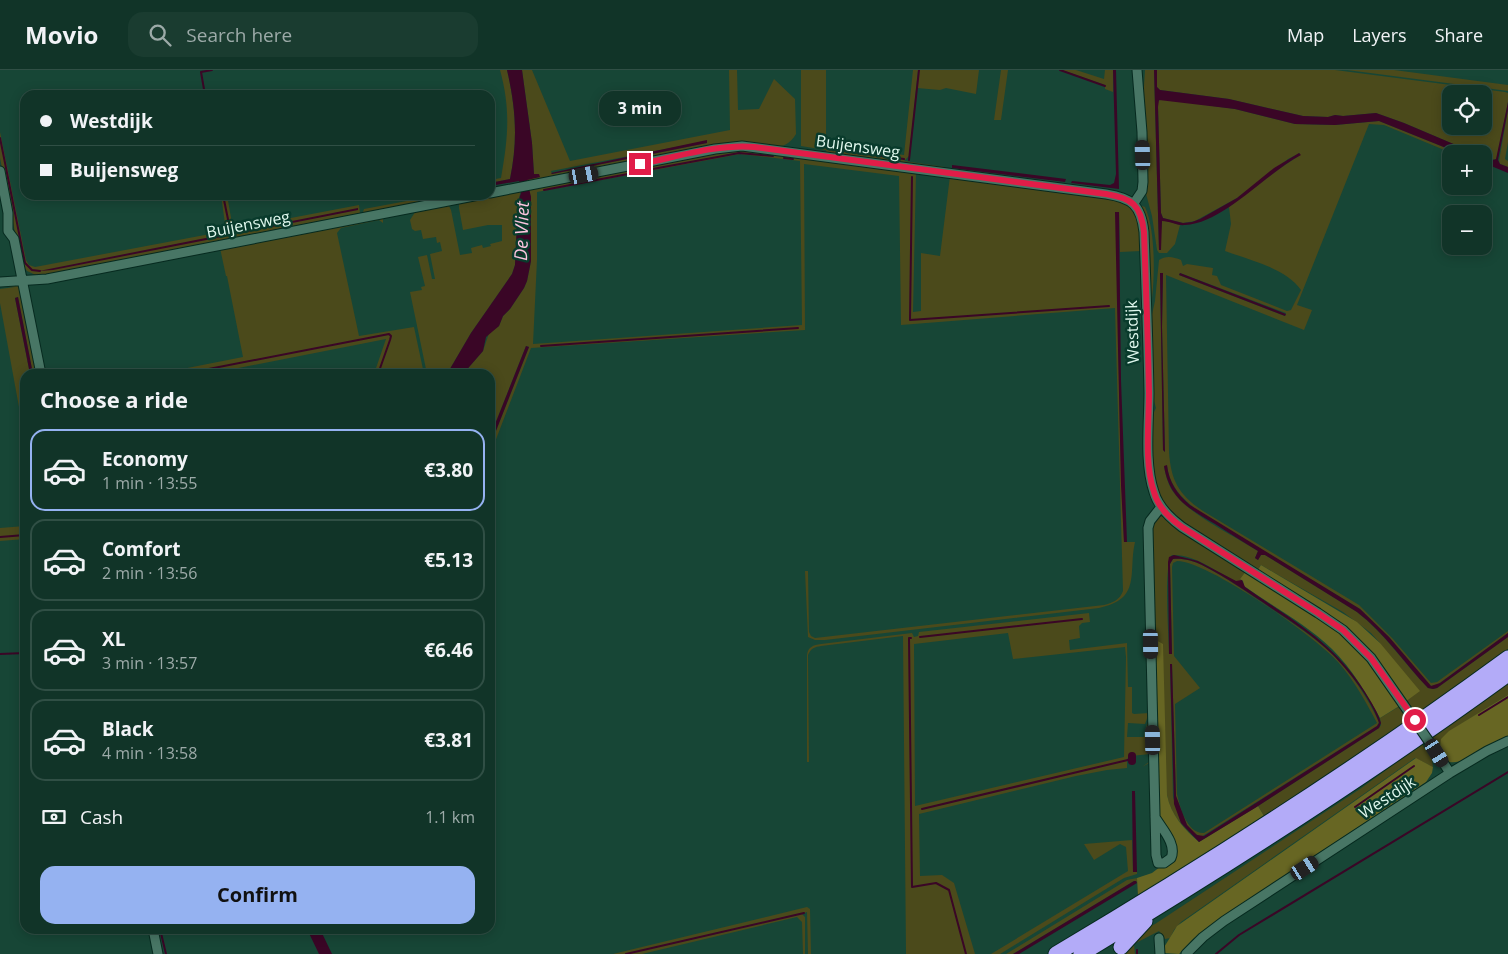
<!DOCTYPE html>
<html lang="en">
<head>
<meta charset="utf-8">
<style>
  body { margin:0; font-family:"Open Sans",sans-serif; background:#1a3c30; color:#f1f3f6; height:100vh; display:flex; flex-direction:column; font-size:19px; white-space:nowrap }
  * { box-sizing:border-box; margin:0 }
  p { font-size:16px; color:#9caaa8 }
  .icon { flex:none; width:28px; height:28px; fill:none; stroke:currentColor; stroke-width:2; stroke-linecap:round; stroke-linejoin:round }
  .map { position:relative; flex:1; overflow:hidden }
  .panel { position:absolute; left:20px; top:299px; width:475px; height:565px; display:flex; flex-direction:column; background:#113428; border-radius:15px; box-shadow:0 2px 12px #0003,0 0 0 1px #304f45 }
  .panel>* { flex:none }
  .top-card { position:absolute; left:20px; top:20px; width:475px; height:110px; border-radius:15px; box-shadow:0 2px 12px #0003,0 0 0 1px #304f45; display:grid; align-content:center; height:110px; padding:0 20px; background:#113428 }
  .buttons { position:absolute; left:1442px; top:15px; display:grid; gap:10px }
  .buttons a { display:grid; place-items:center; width:50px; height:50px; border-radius:10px; background:#113428; box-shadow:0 2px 12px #0003,0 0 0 1px #304f45; font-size:25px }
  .end { position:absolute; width:22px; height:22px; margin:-11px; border:6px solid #e11d48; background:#fff; box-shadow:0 0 0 2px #fff }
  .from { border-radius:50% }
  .bubble { position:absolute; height:35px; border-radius:15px; background:#113428; box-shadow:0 2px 12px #0003,0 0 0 1px #304f45; font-size:16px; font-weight:700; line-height:35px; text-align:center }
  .car { position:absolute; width:15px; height:30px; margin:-15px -8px; border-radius:6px; box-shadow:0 0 4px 1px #0007; background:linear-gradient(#222 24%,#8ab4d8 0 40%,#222 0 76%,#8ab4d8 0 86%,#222 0) }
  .top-card b { display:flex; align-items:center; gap:18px; height:48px; font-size:19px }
  .top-card b+b { border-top:1px solid #304f45 }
  .top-card i { width:12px; height:12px; background:#f1f3f6 }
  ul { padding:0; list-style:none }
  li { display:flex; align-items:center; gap:15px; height:82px; margin:0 10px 8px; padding:0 10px; border:2px solid #304f45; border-radius:15px }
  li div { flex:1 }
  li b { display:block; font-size:19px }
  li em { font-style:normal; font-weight:700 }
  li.active { border-color:#95b2f1 }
  li>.icon { width:45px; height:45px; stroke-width:1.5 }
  h2 { padding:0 20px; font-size:22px; line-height:60px }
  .pay { display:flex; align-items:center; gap:12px; height:55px; padding:0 20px; font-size:19px }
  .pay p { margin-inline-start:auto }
  .primary-button { display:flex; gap:10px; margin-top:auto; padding:10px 20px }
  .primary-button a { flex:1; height:58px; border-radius:15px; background:#95b2f1; color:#111; font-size:20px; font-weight:700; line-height:58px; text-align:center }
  header { display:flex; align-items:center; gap:30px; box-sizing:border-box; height:70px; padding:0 25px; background:#113428; border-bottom:1px solid #304f45 }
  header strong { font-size:24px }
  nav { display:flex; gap:28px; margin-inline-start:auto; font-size:18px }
  .search { width:350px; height:45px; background:#1a3c30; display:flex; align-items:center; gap:12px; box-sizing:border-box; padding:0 18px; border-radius:15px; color:#9caaa8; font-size:19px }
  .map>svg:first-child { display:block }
  .green { fill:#4b4a1b; fill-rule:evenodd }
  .forest { fill:#676623 }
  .water { fill:#3a0626 }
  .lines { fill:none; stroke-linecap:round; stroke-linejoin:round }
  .stream { stroke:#3a0626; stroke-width:2 }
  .canal { stroke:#3a0626; stroke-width:8 }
  .street-casing { stroke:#062a1f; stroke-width:11 }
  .highway-casing { stroke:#062a1f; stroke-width:17 }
  .street { stroke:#487665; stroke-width:9 }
  .highway { stroke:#b3abf8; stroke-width:15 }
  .street-bridge-casing { stroke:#062a1f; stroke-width:11; stroke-linecap:butt }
  .street-bridge { stroke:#487665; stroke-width:9 }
  .route { stroke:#e11d48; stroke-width:6 }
  .labels { text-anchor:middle; stroke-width:5; stroke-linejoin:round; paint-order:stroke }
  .street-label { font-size:16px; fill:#e0f8ee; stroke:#093b2c }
  .water-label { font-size:18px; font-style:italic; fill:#fcc5df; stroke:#093b2c }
</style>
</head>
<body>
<header>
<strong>Movio</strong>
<div class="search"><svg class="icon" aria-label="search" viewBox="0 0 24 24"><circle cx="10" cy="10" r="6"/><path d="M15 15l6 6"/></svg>Search here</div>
<nav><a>Map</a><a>Layers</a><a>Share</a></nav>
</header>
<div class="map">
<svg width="1508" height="884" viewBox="0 0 1508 884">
  <rect width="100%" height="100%" fill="#174636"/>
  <!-- green -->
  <path class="green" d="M500 0H507C516 39 518 70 510 109L490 113V110L501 108C508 68 511 40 500 0Z
    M522 0H532L570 91 730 60 729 0H737L738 40 759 39 774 9 795 29 796 64C785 83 769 76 751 74L527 113V109L539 107V104L534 105 532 73ZM707 71V73L552 104 551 101Z
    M801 0H826V75L904 85 913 0H918L909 86 904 91 945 97 942 100 827 84 826 80 801 76Z
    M919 0H979L976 24 946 18 940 20 917 18Z
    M1001 0H1008L1001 50H994Z
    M1062 0H1076L1104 9 1105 0H1113V22L1105 19V15Z
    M1145 0H1154L1159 180 1162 151 1164 150 1180 155 1175 174 1167 183H1159L1157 180 1152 146 1145 120 1143 32Z
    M1157 0H1335L1505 22 1508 23V32L1497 87 1496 90 1484 87V84H1477L1404 53 1376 43 1343 46 1335 45 1328 47 1303 46 1229 29 1160 20 1157 17ZM1451 24H1484V56H1451Z
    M1347 0H1394L1508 15V21Z
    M1163 29 1235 39 1295 54 1335 55 1379 51 1461 84H1454L1384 55 1369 54 1297 235 1312 240 1304 260 1166 205 1169 382C1171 411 1179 425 1203 441L1359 535 1393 569 1431 613 1437 612 1508 561V563L1437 615 1431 616 1389 567 1360 539 1198 441C1182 428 1170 417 1167 396H1164C1166 406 1168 416 1175 424 1189 444 1236 467 1258 481L1255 488 1258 490 1261 485H1265L1357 542C1386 565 1403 592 1428 618L1433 619 1437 618 1508 567V579L1403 654 1264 746 1258 736 1379 658 1381 655 1380 648 1400 636 1380 573 1371 563 1343 542 1261 495 1257 501 1181 453 1162 432 1153 406 1152 346 1156 338 1152 324 1150 253 1155 231 1159 190C1166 185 1174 187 1181 190L1183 196 1187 194 1213 198 1212 205 1217 206 1221 215 1287 241 1291 240 1301 220C1286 198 1249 190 1225 181L1231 154 1229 137 1279 99 1300 85V83L1288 89 1237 128 1195 151 1183 153 1163 148 1161 143 1158 37V31ZM1160 203H1163L1162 257 1165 382 1163 380ZM1180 203 1286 243 1285 246 1179 205Z
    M1508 40V72L1505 89 1508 91V97L1500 94 1499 91Z
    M0 62 26 190 29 195 35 197 226 161 221 125H227L233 159 359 135 360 143 38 206 27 201 21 192 0 88Z
    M741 80 893 101 916 102 913 242 921 241V183L940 186 950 106 1116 130C1142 139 1139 157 1141 181L1120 182 1119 142C1117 252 1119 362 1124 472H1135C1128 503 1142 529 1099 538L825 570H815L808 567 805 501H808L809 562 811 566 815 568 1104 535C1112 533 1120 530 1123 521L1115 238 901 255 899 106 804 94 805 260 531 278 490 385V376L529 277 526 276 490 367V304H463L483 281 489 263 499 256 503 246 510 239 524 218 527 211 531 191V127L528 119 712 83ZM740 84 800 91 802 255 533 274 537 190V122Z
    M521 120 518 132 515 195 512 204 471 263 447 304H427L410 222 422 220 421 217 425 216 418 187 427 185 432 209H435L430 184 442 181 440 172 437 173 436 167 423 169 421 160 415 161 412 159 410 150 417 139 448 134 451 140 460 185 472 183 471 178 482 175 483 178 491 176 490 174 502 171V155H488L463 160 459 138V132Z
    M439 125H465L448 128 446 127 441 130 366 143 363 142 364 139Z
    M1142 136 1145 137C1156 161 1155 210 1151 236L1141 138Z
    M379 146 383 149V153L379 150 341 158 337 163 359 266 414 257 424 304H374L386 269 208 304H157L243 287 227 206H226L220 178Z
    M18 213 38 304H33L18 227 15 228 30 304H25V370L0 233V219L15 217H0V215Z
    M1157 446 1165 447 1246 501 1240 509 1242 510 1238 512C1217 503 1196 484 1172 485 1163 495 1169 567 1169 584L1172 583 1170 494 1173 489C1182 488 1194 491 1202 495 1226 507 1248 523 1270 538 1291 552 1313 566 1331 583 1351 602 1367 627 1379 652L1377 656 1201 767 1194 763 1187 755 1176 726 1172 594H1170L1173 727 1181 753 1191 764C1179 753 1170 741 1167 725L1152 568 1150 458ZM1177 491C1208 491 1316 567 1338 592 1354 610 1366 632 1377 653L1204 763C1187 764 1180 737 1177 724L1175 634 1200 618 1174 586 1172 497 1173 493Z
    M25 456V469L0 471V458Z
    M1089 543 1090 552 1082 553 1079 556 1080 568 1069 570 1070 580 1127 573 1128 617H1132V643L1134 644 1149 643 1145 654 1128 653 1127 667H1144L1147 654 1150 651H1151V692L1142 697 1149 692 1150 684 1131 686 1127 689V698L1107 700 1076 706 919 744 920 806 942 805 954 813 975 884H906L903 566 821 576C815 577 811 578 808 585L809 692H807V585C808 577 813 575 821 574L912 563 914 567 918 566 919 562ZM1008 563 1013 589 1125 577 1126 587 1124 687 915 736 914 574Z
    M1508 614V625L1458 656 1441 672 1440 676 1438 678 1430 667Z
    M1422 674 1432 690 1433 697 1415 688 1181 852 1174 860 1170 868 1165 869 1159 861 1134 874 1135 884H1119L1141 861 1155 854 1360 719Z
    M1132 770 1133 801 1137 802V804L1124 808 1000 884H991L1128 801 1126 777 1120 774 1094 790 1084 774Z
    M1137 808 1138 813 1136 811H1134L1013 884H1006L1127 810Z
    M807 837 810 839 811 884H808L807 842 802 844 805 847V884H803L802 852 797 847 642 884H613Z"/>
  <!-- forest -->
  <path class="forest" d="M1261 495 1357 552 1380 573 1420 621 1405 632 1375 589 1257 501Z
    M1246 501C1280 522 1315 542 1345 567 1368 586 1384 612 1401 635L1380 648C1367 624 1352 599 1332 579 1306 554 1273 537 1244 516L1243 511 1240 509Z
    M1152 568 1163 574 1167 725C1171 745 1184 759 1199 772L1258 736 1264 746 1138 826 1137 808 1152 803 1173 787 1158 746Z
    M1508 625V668C1496 675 1459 698 1447 691 1443 688 1441 682 1438 678L1440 676 1441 669 1449 661Z
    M1416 688 1433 697 1432 703 1426 712 1221 848 1193 869 1179 884 1164 883 1163 879 1177 856Z"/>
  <!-- water -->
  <path class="water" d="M507 0H522L532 73 534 104H539L540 107 527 110 531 127V191L527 211 524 218 510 239 503 246 499 256 486 267 483 281 463 304H447L471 263 512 204 515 195 518 132 521 123 519 111 490 116V113L510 109C518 70 516 39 507 0Z
    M1113 0H1116L1119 119 1071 113 1072 111 1110 115 1114 113 1116 104Z
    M1154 0H1157V17L1160 20 1229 29 1303 46 1328 47 1335 45 1343 46 1376 43 1404 53 1477 84H1461L1379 51 1335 55 1295 54 1235 39 1159 30 1158 37 1161 143 1163 148 1183 153 1192 152 1200 149 1237 128 1274 98 1299 83 1301 85C1266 103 1224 153 1185 155 1177 156 1170 151 1162 151L1161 180H1159Z
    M1508 32V40L1498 90 1500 94 1508 97V103L1484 93V87L1493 90 1496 89Z
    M707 70V73L552 104 551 103Z
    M952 95 1066 109 1065 112 952 98Z
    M358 138V140L242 163 241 161Z
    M1115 142H1119L1121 310 1127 472H1124L1121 415Z
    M231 163 232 165 53 200 39 201Z
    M1160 203H1163L1162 257 1165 382 1163 380Z
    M1180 203 1286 244 1285 246 1179 205Z
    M18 227 33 304H30L15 228Z
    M526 276 529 277 490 376V367Z
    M1167 395C1169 412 1177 424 1190 435L1360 539 1389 567 1431 616 1440 613 1508 563V567L1437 618 1433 619 1428 618C1404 593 1385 563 1357 542L1265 485H1261L1258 490 1255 488 1258 481C1243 472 1229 463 1215 454 1189 439 1169 428 1164 396Z
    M1174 485 1198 491 1236 511 1242 510 1245 517C1292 550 1334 572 1365 622 1371 632 1378 642 1381 653L1379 658 1255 738 1199 772 1181 753 1174 734 1170 594H1172L1176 726 1187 755 1197 765 1204 766 1377 656 1379 653C1372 630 1349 601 1332 584 1314 566 1292 552 1271 538 1249 523 1226 507 1202 495 1194 491 1183 488 1173 489L1170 494 1172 584H1169L1168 492 1169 487Z
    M1132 721H1135L1137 802H1133Z
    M1134 811H1136L1137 813 1019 884H1013Z
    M307 859H320L332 884H319Z"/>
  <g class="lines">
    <!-- stream -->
    <path class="stream" d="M1060 0 1105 16
      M205 25 201 2 212 0
      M0 68 25 193 32 200 40 201
      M830 79 904 89
      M784 88 793 89
      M909 90 919 0
      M642 101 739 83 773 86
      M912 107 910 250 1109 236
      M544 120 628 104
      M223 125 231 164
      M541 276 798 258
      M183 304 389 264 391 266 390 270 378 304
      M0 467 25 465
      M920 567 1082 549
      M911 568H909L912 817 936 813 949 820 966 884
      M0 584 25 583
      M1479 645 1508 627
      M1355 737 1414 696
      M922 739 1132 689
      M160 859 166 884
      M1137 880V884
      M626 884 804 843
      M1216 884 1239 865 1508 702"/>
    <!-- canal -->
    <path class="canal" d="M1132 686V691"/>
    <!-- street casing -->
    <g class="street-casing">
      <path id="street" d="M0 101 8 143V161L14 169 41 304
        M490 123 715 79 742 76 1106 124C1132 128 1141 135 1144 162 1146 216 1148 269 1149 323 1149 353 1144 393 1154 422 1158 437 1170 448 1182 457L1318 543 1343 560 1371 588 1403 634
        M1134 133 1142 121 1143 112 1142 62 1137 0
        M0 212 47 209 479 125
        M1437 683 1450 703
        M1155 747C1162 759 1177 774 1171 788L1164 793H1158L1156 785 1148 458 1150 451 1161 437
        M153 859 158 884
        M1159 868 1160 884
        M1186 884 1203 867 1224 851 1450 703 1487 681 1508 671"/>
    </g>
    <!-- highway casing -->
    <g class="highway-casing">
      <path id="highway" d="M1121 877 1145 851
        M1056 884C1211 792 1362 695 1508 588
        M1081 884C1227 796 1371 704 1508 604"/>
    </g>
    <!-- street -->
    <use href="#street" class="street"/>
    <!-- highway -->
    <use href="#highway" class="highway"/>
    <!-- street-bridge casing -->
    <g class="street-bridge-casing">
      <path id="street-bridge" d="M1403 634 1437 683"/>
    </g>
    <!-- street-bridge -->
    <use href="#street-bridge" class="street-bridge"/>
  </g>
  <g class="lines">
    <!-- route -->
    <path class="route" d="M640 94C677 87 716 74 754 77L1106 124C1132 128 1141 135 1144 162 1146 216 1148 270 1149 323 1149 353 1144 393 1154 422 1158 437 1169 448 1182 457L1318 543 1343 560 1371 588 1415 650"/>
  </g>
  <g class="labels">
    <!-- street labels -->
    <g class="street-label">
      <text transform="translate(858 76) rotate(8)" y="6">Buijensweg</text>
      <text transform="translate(248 154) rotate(-11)" y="6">Buijensweg</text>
      <text transform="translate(1132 262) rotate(-92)" y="6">Westdijk</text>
      <text transform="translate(1387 727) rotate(-33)" y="6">Westdijk</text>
    </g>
    <!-- water labels -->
    <g class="water-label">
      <text transform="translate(522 161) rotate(-88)" y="6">De Vliet</text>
    </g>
  </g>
</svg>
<div class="buttons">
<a><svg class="icon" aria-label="locate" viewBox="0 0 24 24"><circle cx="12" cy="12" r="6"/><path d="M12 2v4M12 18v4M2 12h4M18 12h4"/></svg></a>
<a>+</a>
<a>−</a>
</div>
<i class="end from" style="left:1415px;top:650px"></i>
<i class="end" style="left:640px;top:94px"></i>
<div class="bubble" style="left:599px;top:21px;width:82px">3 min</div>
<i class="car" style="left:1143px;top:85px;rotate:358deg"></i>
<i class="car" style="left:584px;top:105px;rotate:79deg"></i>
<i class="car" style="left:1151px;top:574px;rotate:179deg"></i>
<i class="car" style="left:1153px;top:670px;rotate:359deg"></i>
<i class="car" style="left:1437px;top:683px;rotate:148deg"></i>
<i class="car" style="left:1305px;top:798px;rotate:57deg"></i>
<div class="top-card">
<b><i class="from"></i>Westdijk</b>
<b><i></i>Buijensweg</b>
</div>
<section class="panel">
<h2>Choose a ride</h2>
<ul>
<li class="active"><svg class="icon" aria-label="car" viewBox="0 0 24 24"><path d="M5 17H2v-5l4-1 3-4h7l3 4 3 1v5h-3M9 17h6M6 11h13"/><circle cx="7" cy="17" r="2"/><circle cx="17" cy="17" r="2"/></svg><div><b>Economy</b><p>1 min · 13:55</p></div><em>€3.80</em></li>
<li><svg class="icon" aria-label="car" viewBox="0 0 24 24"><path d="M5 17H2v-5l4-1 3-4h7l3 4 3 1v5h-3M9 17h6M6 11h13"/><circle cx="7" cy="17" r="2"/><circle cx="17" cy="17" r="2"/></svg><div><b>Comfort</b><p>2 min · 13:56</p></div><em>€5.13</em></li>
<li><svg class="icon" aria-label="car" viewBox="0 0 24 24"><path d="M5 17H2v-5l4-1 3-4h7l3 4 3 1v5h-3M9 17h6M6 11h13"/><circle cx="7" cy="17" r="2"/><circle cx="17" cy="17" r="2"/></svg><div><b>XL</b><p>3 min · 13:57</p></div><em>€6.46</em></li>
<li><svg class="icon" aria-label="car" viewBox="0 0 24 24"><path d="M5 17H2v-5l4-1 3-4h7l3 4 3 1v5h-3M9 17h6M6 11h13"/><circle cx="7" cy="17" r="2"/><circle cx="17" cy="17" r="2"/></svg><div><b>Black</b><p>4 min · 13:58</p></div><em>€3.81</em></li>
</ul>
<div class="pay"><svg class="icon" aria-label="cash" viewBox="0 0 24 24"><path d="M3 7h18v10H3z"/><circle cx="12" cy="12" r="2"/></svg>Cash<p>1.1 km</p></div>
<div class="primary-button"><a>Confirm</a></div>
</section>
</div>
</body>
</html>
